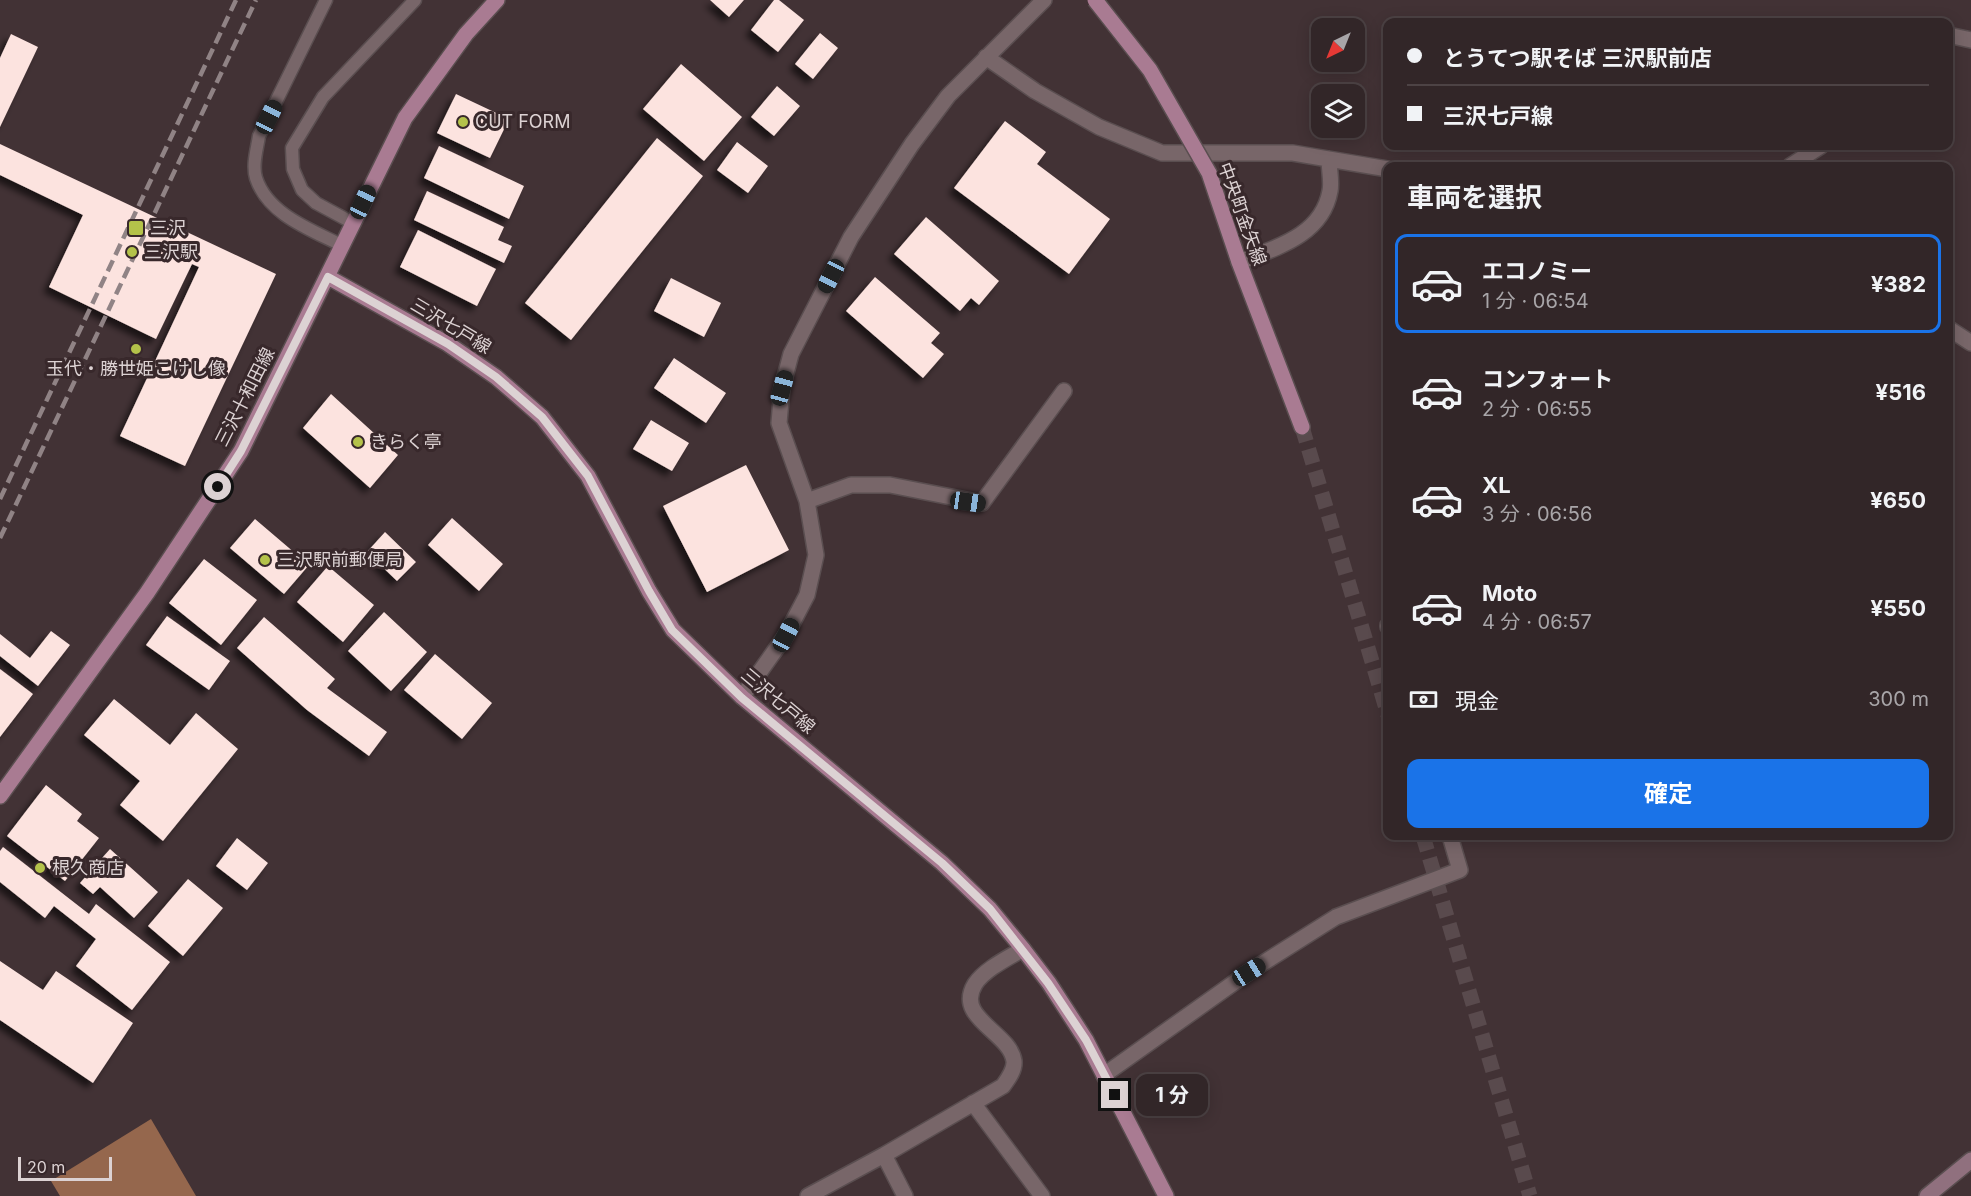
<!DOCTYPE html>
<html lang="ja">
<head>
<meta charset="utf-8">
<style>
  body { margin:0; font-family:Inter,"Noto Sans JP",sans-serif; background:#3d3234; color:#f1f3f6; height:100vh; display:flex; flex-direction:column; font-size:22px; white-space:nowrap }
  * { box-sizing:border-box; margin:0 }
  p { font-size:20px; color:#a8a5a8 }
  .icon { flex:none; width:33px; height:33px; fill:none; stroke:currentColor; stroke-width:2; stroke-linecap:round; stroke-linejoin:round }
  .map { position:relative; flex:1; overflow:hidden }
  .sheet { position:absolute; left:1383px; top:162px; width:570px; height:678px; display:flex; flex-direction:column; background:#322628; border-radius:12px; box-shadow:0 3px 15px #0003,0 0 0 2px #4d4345 }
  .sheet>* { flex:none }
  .hud { position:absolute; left:1383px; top:18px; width:570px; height:132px; border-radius:12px; box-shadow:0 3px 15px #0003,0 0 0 2px #4d4345; display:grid; align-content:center; height:132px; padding:0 24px; background:#322628 }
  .needle { width:39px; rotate:223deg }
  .tools { position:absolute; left:1311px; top:18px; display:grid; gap:12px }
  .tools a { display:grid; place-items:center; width:54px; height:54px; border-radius:12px; background:#322628; box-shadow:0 3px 15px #0003,0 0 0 2px #4d4345; font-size:30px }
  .scale { position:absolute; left:18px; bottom:15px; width:94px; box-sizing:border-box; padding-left:6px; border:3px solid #dcd2d3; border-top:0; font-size:16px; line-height:21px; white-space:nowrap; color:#dcd2d3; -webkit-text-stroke:4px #38282b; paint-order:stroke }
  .end { position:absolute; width:27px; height:27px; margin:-14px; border:8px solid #dcd2d3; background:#111; box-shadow:0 0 0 3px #111 }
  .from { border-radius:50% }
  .bubble { position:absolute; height:42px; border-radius:12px; background:#322628; box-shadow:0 3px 15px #0003,0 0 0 2px #4d4345; font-size:20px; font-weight:700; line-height:42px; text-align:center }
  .car { position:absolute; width:18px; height:36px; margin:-18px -9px; border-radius:8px; box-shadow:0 0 4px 2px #0007; background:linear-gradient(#222 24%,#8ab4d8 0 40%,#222 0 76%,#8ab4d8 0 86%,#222 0) }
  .hud b { display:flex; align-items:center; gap:21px; height:57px; font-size:22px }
  .hud b+b { border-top:2px solid #4d4345 }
  .hud i { width:15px; height:15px; background:#f1f3f6 }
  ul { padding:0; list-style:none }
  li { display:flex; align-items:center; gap:18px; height:99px; margin:0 12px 9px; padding:0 12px; border:3px solid transparent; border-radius:12px }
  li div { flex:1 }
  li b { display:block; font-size:22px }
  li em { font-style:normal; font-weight:700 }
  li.current { border-color:#1a73e8 }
  li>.icon { width:54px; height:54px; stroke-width:1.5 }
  h2 { padding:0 24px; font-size:27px; line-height:72px }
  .pay { display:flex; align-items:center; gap:15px; height:66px; padding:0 24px; font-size:22px }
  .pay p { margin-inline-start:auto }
  .primary-button { display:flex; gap:12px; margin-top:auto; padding:12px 24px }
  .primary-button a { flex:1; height:69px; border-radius:12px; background:#1a73e8; color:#fff; font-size:24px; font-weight:700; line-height:69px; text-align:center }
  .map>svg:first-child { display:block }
  .forest { fill:#95674d }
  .building { fill:#fce3df; filter:url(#shadow) }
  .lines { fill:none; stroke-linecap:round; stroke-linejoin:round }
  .primary-tunnel { stroke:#594a4d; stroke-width:15; stroke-dasharray:15 8; stroke-linecap:butt }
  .lane-casing { stroke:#5a4e50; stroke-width:15 }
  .street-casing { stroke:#5a4e50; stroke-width:18 }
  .secondary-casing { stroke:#5a4e50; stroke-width:18 }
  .primary-casing { stroke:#5a4e50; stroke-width:18 }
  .lane { stroke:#786669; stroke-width:12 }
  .street { stroke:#786669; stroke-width:15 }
  .secondary { stroke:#90707e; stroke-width:15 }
  .primary { stroke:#a97b92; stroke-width:15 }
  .rail { stroke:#908385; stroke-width:4.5; stroke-dasharray:12 6; stroke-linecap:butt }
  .primary-bridge-casing { stroke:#5a4e50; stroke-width:18; stroke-linecap:butt }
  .primary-bridge { stroke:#a97b92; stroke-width:15 }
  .route { stroke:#dcd2d3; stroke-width:8 }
  .poi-dot { fill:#b4c24a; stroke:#38282b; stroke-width:2 }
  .labels { text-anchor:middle; stroke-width:6; stroke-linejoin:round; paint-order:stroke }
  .poi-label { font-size:18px; fill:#dcd2d3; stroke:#38282b; text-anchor:start }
  .street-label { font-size:18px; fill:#dcd2d3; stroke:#38282b }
</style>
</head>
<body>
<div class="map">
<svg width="1971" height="1196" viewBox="0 0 1971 1196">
  <defs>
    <filter id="shadow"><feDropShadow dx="-5.5" dy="5.5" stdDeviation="3" flood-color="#0009"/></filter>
  </defs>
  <rect width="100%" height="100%" fill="#423235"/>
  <!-- forest -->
  <path class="forest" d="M151 1119 196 1196H60L51 1181Z"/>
  <!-- building -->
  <path class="building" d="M710 0H744L729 17Z
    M774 0H779L804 20 778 52 751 30Z
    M820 33 838 48 813 79 795 64Z
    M11 34 38 47 0 127V58Z
    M681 64 742 117 704 161 643 109Z
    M777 86 800 106 774 136 751 117Z
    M456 94 509 119 490 158 437 133Z
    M1005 121 1046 152 1037 164 1110 219 1069 274 954 188Z
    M657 138 703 176 571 340 525 303Z
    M737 142 768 166 748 193 717 170Z
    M0 144 276 274 185 466 120 436 199 267 192 264 156 339 49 287 83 215 0 175Z
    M439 146 524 186 509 219 424 178Z
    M427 191 504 227 498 240 512 246 504 263 414 220Z
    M926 217 999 281 979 305 971 298 960 311 894 254Z
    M418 230 496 269 477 306 400 267Z
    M875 277 940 333 931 343 944 354 923 378 846 311Z
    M671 278 721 303 704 337 654 311Z
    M674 358 726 393 706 423 654 388Z
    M331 394 398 455 370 488 303 428Z
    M651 420 689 443 672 471 633 449Z
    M746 465 789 550 707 592 663 506Z
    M452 518 503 564 479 591 428 545Z
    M255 519 309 565 284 594 230 548Z
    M385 532 416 562 397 581 367 552Z
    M204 559 257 600 221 645 169 603Z
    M328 566 374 605 343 642 297 602Z
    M384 612 427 652 391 691 348 651Z
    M167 616 230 661 209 690 146 645Z
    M264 617 335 679 327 688 387 732 369 756 307 710 237 648Z
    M51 631 70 645 38 686 0 656V634L30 658Z
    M435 654 492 703 462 739 404 690Z
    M0 669 33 694 0 737Z
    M114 699 170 745 196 713 238 749 163 841 120 805 140 781 84 735Z
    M46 785 82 814 77 821 99 838 65 881 7 836Z
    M237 838 268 863 247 890 216 866Z
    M3 847 89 914 96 904 170 962 132 1010 76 966 96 939 54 906 45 918 0 882V851Z
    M110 849 158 892 134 918 100 887 93 894 80 883Z
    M188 879 223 908 183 956 148 926Z
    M0 961 43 990 56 971 133 1023 93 1083 0 1020Z"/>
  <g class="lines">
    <!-- primary-tunnel -->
    <path class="primary-tunnel" d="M1302 427 1388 715
      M1423 836 1530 1196"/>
    <!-- lane casing -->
    <g class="lane-casing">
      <path id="lane" d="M326 0 259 136C257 149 252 165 256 178 268 215 312 230 343 246
        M353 223 316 203 302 190 293 169 292 148 323 97 415 0"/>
    </g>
    <!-- street casing -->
    <g class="street-casing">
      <path id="street" d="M1948 35 1971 40
        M986 57 1035 91 1099 127 1162 153H1293L1388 169
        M1790 166 1821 146
        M1239 262C1275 248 1322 236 1330 191 1332 182 1329 169 1329 159
        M1948 328 1971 343
        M807 501 851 485H890L982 503 1064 391
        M1388 625V627
        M742 697 786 635 807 595 816 555 807 501 779 423 782 388 791 354 851 237 912 144 948 96 1044 0
        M1104 1075 1249 972 1336 917 1460 870 1450 836
        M973 1103 1042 1196
        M884 1155 905 1196
        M808 1196 884 1155 1003 1086C1008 1079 1015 1070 1014 1061 1010 1032 954 1018 975 984 985 969 1008 958 1023 949"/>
    </g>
    <!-- secondary casing -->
    <g class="secondary-casing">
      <path id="secondary" d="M1927 1196 1971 1160"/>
    </g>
    <!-- primary casing -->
    <g class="primary-casing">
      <path id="primary" d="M1209 173 1239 262 1302 427
        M328 277 448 344 496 377 542 417 588 476 649 591 673 630 742 697 942 863 990 909 1023 949 1049 983 1086 1040 1166 1196
        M0 796 147 593 241 451 405 118 466 34 497 0"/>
    </g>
    <!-- lane -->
    <use href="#lane" class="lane"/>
    <!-- street -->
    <use href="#street" class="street"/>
    <!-- secondary -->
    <use href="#secondary" class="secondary"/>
    <!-- primary -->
    <use href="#primary" class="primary"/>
    <!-- rail -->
    <path class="rail" d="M0 499 236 0
      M0 538 256 0"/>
    <!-- primary-bridge casing -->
    <g class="primary-bridge-casing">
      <path id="primary-bridge" d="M1095 0 1150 70 1209 173"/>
    </g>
    <!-- primary-bridge -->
    <use href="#primary-bridge" class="primary-bridge"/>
  </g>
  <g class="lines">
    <!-- route -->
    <path class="route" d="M218 487 241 451 328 277 448 344 496 377 542 417 588 476 649 591 672 630 742 698 942 863 990 909 1048 983 1086 1040 1115 1095"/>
  </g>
  <!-- markers -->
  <g class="poi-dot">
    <circle cx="463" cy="122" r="6"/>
    <rect x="128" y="220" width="16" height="16" rx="3"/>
    <circle cx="132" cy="252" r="6"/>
    <circle cx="136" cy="349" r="6"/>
    <circle cx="358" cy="442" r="6"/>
    <circle cx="265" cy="560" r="6"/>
    <circle cx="40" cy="868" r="6"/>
  </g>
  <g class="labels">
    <!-- poi labels -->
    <g class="poi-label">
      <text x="475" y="128">CUT FORM</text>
      <text x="150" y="234">三沢</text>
      <text x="144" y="258">三沢駅</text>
      <text x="136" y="375" text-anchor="middle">玉代・勝世姫こけし像</text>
      <text x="370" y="448">きらく亭</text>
      <text x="277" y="566">三沢駅前郵便局</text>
      <text x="52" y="874">根久商店</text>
    </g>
    <!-- street labels -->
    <g class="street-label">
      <text transform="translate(1242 214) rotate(70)" y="6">中央町金矢線</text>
      <text transform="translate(451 326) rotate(31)" y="6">三沢七戸線</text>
      <text transform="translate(245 397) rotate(-63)" y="6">三沢十和田線</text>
      <text transform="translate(778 701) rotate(40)" y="6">三沢七戸線</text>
    </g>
  </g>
</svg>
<div class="tools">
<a><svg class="needle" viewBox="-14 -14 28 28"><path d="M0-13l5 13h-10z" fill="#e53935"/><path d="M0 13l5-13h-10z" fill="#a8a5a8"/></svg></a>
<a><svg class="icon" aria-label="layers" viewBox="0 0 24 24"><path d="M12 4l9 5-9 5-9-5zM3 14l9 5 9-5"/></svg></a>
</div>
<div class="scale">20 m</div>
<i class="end from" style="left:218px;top:487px"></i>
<i class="end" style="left:1115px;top:1095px"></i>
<div class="bubble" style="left:1136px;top:1074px;width:72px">1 分</div>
<i class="car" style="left:269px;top:117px;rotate:26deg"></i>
<i class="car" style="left:363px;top:202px;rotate:25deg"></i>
<i class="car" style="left:831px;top:276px;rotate:207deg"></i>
<i class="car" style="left:782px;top:388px;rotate:15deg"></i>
<i class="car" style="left:968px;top:502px;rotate:98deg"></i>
<i class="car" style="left:786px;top:635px;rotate:28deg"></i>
<i class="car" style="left:1249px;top:972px;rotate:58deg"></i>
<div class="hud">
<b><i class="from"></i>とうてつ駅そば 三沢駅前店</b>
<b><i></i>三沢七戸線</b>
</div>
<section class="sheet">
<h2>車両を選択</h2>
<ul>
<li class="current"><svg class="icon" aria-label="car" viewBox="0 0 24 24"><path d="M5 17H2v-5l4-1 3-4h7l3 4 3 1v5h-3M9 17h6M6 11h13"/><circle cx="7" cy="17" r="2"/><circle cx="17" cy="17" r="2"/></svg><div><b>エコノミー</b><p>1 分 · 06:54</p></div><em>¥382</em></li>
<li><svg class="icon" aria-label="car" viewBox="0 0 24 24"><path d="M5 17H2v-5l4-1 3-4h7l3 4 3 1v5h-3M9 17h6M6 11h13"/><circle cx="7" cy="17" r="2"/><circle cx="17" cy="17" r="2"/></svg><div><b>コンフォート</b><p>2 分 · 06:55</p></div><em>¥516</em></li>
<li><svg class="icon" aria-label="car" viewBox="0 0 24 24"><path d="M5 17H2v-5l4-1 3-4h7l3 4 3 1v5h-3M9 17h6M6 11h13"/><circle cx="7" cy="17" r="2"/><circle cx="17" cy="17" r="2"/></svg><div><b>XL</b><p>3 分 · 06:56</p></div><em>¥650</em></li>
<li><svg class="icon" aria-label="car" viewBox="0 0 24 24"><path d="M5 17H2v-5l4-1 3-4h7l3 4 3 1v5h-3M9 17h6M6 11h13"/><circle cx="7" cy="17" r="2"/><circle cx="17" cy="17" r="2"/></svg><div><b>Moto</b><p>4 分 · 06:57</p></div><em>¥550</em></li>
</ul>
<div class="pay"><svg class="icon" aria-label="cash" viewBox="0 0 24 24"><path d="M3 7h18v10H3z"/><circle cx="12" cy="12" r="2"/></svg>現金<p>300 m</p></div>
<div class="primary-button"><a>確定</a></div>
</section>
</div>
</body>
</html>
